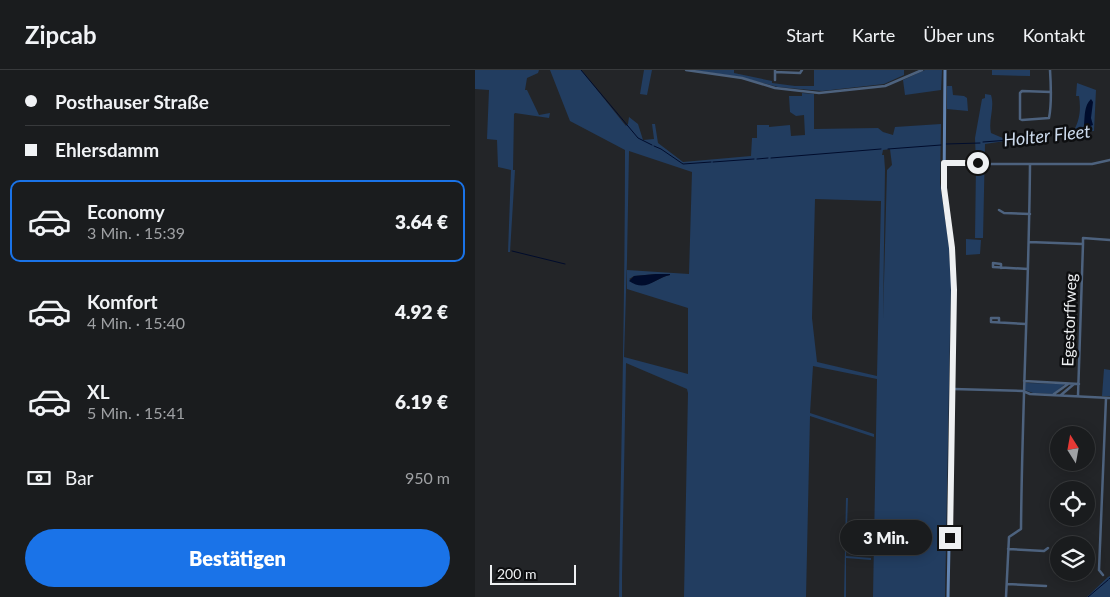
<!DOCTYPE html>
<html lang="de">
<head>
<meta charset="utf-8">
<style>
  body { margin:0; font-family:Lato,sans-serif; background:#27292b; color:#f1f3f6; height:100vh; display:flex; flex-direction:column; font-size:19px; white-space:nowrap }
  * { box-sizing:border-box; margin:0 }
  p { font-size:16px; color:#9fa1a4 }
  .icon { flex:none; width:28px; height:28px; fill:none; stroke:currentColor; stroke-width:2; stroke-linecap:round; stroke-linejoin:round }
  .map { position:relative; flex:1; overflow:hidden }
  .sheet { display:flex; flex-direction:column; background:#1a1c1e; width:475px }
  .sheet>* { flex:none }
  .banner { display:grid; align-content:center; height:110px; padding:0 25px; background:#1a1c1e }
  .needle { width:32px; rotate:349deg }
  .fabs { position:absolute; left:575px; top:356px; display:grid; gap:10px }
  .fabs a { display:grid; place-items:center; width:45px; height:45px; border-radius:50%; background:#1a1c1e; box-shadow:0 2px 12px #0003,0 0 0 1px #383a3c; font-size:25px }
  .scale { position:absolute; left:15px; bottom:12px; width:86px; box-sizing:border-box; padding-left:5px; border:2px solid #eef0f2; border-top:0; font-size:14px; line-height:18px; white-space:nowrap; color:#eef0f2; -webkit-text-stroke:4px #0d0e10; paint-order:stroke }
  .end { position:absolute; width:22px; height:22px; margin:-11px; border:6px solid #eef0f2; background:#111; box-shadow:0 0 0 2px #111 }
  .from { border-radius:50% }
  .bubble { position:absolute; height:35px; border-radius:18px; background:#1a1c1e; box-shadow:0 2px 12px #0003,0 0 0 1px #383a3c; font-size:16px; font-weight:800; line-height:35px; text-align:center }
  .banner b { display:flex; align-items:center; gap:18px; height:48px; font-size:19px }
  .banner b+b { border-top:1px solid #383a3c }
  .banner i { width:12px; height:12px; background:#f1f3f6 }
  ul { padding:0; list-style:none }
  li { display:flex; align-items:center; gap:15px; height:82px; margin:0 10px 8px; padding:0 15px; border:2px solid transparent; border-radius:10px }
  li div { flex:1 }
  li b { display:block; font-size:19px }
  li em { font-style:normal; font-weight:800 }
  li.current { border-color:#1a73e8 }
  li>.icon { width:45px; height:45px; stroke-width:1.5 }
  .pay { display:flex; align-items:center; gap:12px; height:55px; padding:0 25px; font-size:19px }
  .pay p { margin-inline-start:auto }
  .primary-button { display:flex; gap:10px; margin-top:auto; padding:10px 25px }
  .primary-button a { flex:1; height:58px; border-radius:30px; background:#1a73e8; color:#fff; font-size:20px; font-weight:800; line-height:58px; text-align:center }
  header { display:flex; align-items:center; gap:30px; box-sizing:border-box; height:70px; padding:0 25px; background:#1a1c1e; border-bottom:1px solid #383a3c }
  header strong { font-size:24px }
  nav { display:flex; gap:28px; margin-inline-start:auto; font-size:18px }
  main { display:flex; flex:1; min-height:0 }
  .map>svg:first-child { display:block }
  .green { fill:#223d60; fill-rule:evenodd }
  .water { fill:#000c2c }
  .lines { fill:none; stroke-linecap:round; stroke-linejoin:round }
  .stream { stroke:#000c2c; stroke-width:1 }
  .street { stroke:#4d627e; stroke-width:2.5 }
  .secondary { stroke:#6284b1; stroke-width:3 }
  .route { stroke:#eef0f2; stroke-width:6 }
  .labels { text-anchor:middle; stroke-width:5; stroke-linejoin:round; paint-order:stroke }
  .street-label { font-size:16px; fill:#eef0f2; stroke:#0d0e10 }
  .water-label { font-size:18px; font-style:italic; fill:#ccdaec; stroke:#0d0e10 }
</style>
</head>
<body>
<header>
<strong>Zipcab</strong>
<nav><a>Start</a><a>Karte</a><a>Über uns</a><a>Kontakt</a></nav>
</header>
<main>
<section class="sheet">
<div class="banner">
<b><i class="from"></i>Posthauser Straße</b>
<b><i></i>Ehlersdamm</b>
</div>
<ul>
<li class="current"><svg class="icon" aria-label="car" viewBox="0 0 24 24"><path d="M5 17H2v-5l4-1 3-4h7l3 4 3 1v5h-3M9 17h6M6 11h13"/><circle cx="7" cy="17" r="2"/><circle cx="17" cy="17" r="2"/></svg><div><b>Economy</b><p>3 Min. · 15:39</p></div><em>3.64 €</em></li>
<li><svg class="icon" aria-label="car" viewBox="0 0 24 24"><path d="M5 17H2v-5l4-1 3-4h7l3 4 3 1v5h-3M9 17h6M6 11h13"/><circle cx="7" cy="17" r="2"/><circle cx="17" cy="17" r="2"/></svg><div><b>Komfort</b><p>4 Min. · 15:40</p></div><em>4.92 €</em></li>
<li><svg class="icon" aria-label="car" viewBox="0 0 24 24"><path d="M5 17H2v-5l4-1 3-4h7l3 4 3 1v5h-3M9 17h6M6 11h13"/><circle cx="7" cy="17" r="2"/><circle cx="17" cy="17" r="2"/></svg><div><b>XL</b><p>5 Min. · 15:41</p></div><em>6.19 €</em></li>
</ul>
<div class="pay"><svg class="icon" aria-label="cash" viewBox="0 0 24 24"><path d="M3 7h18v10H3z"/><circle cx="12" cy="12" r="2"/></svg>Bar<p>950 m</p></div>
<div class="primary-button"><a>Bestätigen</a></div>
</section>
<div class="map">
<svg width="635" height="527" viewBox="0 0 635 527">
  <rect width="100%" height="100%" fill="#232528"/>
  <!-- green -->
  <path class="green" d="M0 0H64L63 3 52 8 50 20H52L64 45 75 43 74 48 40 43 39 44 38 100H40L35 182H33L36 100 23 97 22 70 12 69 14 20 0 19Z
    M75 0H106L151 56 153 54 154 47 163 54 168 70 179 69 177 54H180L183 73 208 92 276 86 277 68H282V55H294V57L315 55 316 66 330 65 329 45 321 46 315 42 314 26H327V23L339 24V59L403 58 408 62 418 65 420 57 466 54 465 113 474 176 476 211 470 527H398L402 309 338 296 335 343 399 364V367L335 346 331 527H209L213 323 212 319 151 293 147 507V527H144C146 378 150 229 150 80L95 51ZM415 79 417 95 412 100 408 250 410 99 409 85H407L408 80ZM154 81 217 102 214 204 152 200V219L213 238V304L149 287 152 190ZM340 129 406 131 402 306 342 292 337 248ZM181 204H195V205C181 208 170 222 154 209L159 206Z
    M169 0H177L172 25 165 24Z
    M216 0H259V3L297 11V13L320 16H339V0H429V5L409 14 347 21 303 17 265 7Z
    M450 0H467L466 20 430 25 428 10Z
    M517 0H555V6L517 5Z
    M602 13 621 20 619 61 598 62C605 50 606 40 604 26H601Z
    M472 16H477L478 25 489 26 492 28 493 41 472 39Z
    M510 24 516 25C520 38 513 50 516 63L530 69V71L510 74 508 168H500L501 95 500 68 507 29 510 28Z
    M491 169 506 170 505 184 491 185Z
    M629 299 635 300V326H627Z
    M550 313H552L590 314 578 324 558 323 550 320Z
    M371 428H373L371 486 396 488V490L371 488V527H369Z
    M635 506V527H612L633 507Z"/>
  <!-- water -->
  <path class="water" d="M616 29 618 32 616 48 618 55 613 57 609 55C610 45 609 36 616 29Z
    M181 204H195V205C180 208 171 223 154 211L159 206Z"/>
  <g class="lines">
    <!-- stream -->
    <path class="stream" d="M106 0 163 68 177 75
      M508 72 548 69
      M471 74 505 73
      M179 76 186 79 208 94 236 92
      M413 79 466 75
      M296 88 406 79
      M282 89 293 88
      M238 92 279 89
      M37 181 90 194
      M634 509 635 508
      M613 527 633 510"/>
    <!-- street -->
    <path class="street" d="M211 0 267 8 300 18 344 23 410 16 447 0
      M300 0V10
      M575 0C576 15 577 33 574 48L547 50 545 49V23L547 21 576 22
      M300 2 325 3 327 0
      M470 93H503
      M515 94H617L635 90
      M524 140 529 143 555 144
      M554 172 608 174V168L635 170
      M526 198V194L518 193V197L553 199
      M524 252V248H516V252L551 254
      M549 311 604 314
      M478 319 548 321 555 324 635 328
      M579 324 593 314
      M586 325 599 314
      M603 326 608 174
      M533 479 569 481 573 478
      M628 505 624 500 631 328
      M532 514 571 516
      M531 527 534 467 546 459C547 337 554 216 555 94"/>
    <!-- secondary -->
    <path class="secondary" d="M470 0 469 118 477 178 479 221 473 527"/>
  </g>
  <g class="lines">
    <!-- route -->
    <path class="route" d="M475 468 479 220 477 178 469 118V93H503"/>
  </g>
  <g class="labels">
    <!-- street labels -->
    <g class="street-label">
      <text transform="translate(594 250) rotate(-88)" y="6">Egestorffweg</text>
    </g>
    <!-- water labels -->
    <g class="water-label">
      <text transform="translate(572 66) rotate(-6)" y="6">Holter Fleet</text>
    </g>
  </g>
</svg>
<div class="fabs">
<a><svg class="needle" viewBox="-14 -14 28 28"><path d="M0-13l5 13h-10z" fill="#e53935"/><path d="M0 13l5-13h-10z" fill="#9fa1a4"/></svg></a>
<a><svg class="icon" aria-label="locate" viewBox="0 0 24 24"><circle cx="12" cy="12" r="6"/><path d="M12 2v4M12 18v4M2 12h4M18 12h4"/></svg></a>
<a><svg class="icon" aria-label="layers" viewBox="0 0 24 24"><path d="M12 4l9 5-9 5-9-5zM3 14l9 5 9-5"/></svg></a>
</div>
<div class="scale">200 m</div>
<i class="end from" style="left:503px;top:93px"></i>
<i class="end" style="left:475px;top:468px"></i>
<div class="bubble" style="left:365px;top:450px;width:92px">3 Min.</div>
</div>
</main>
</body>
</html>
